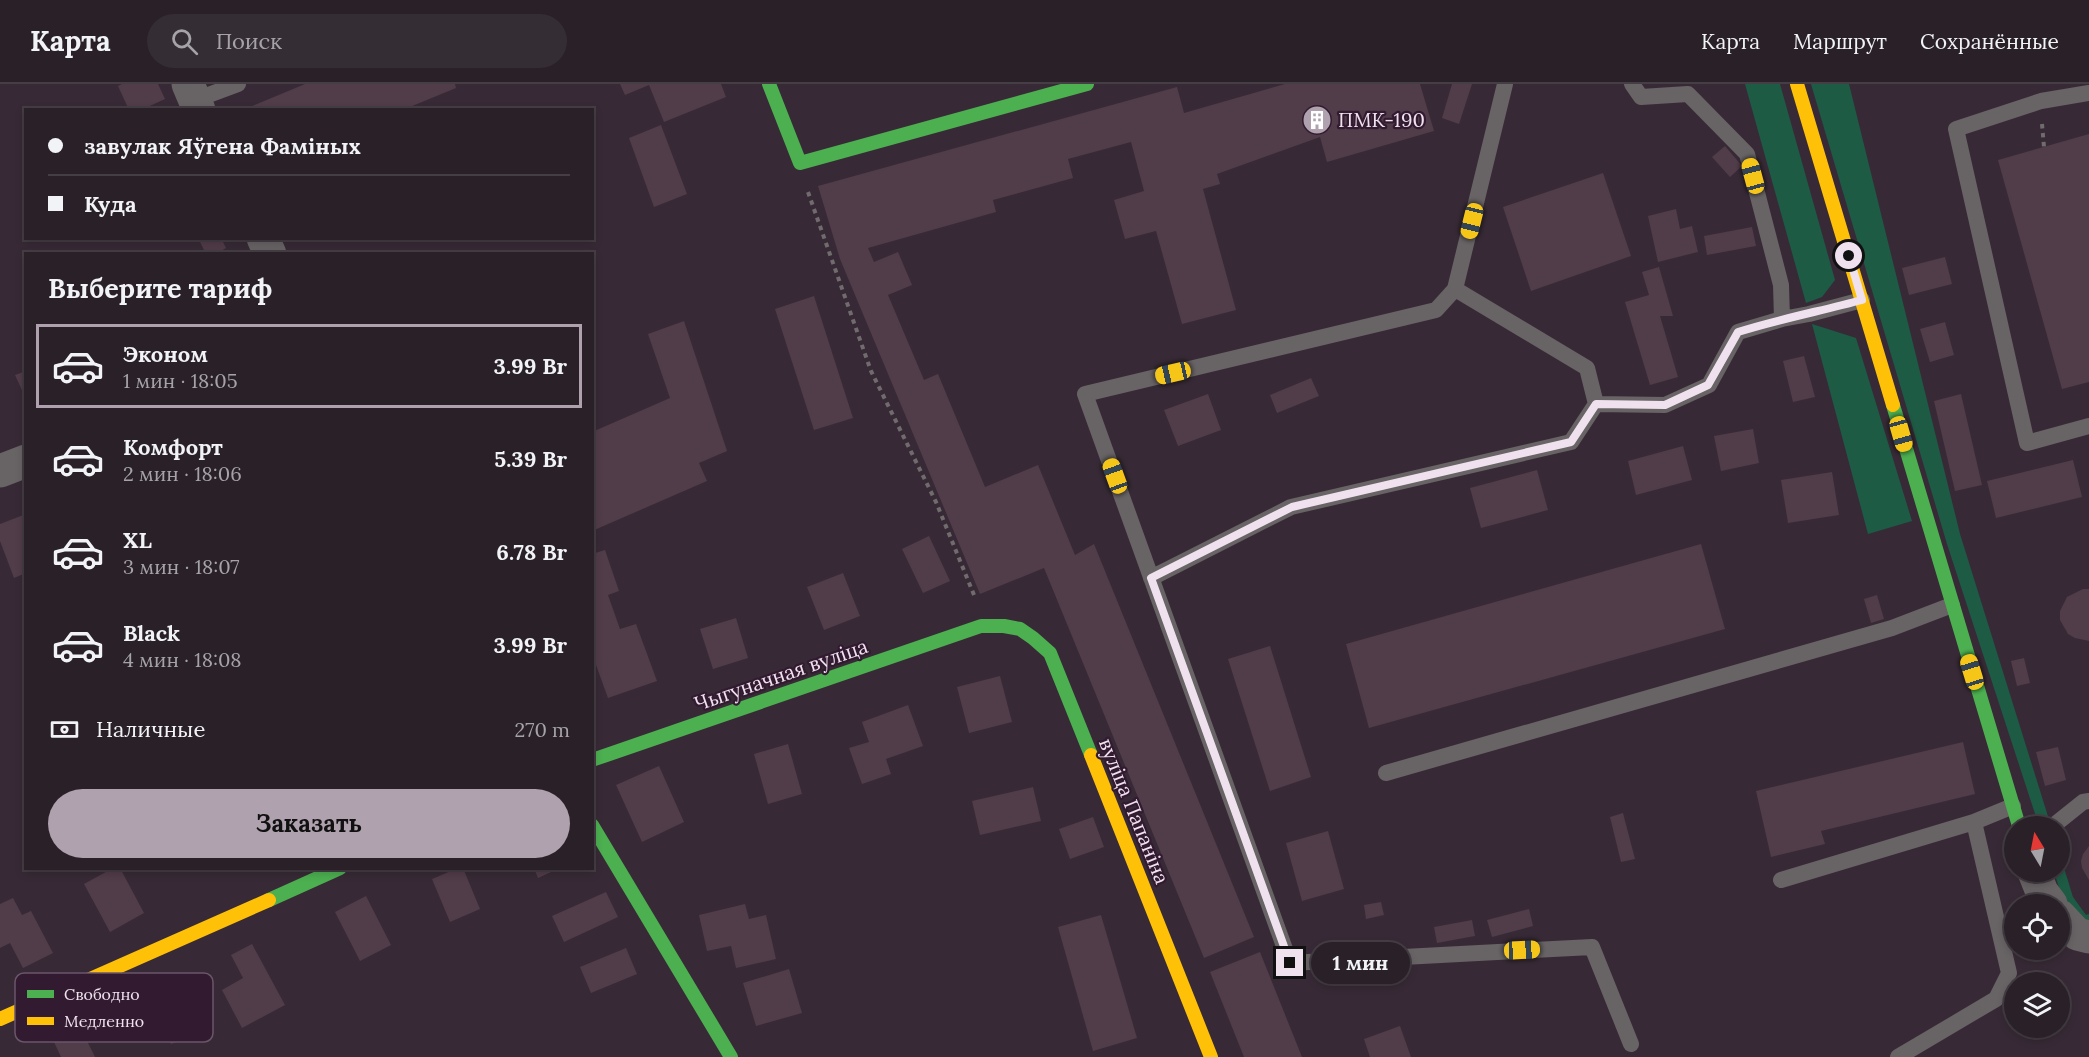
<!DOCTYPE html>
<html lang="ru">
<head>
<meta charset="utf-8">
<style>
  body { margin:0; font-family:Lora,serif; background:#352d34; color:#f1f3f6; height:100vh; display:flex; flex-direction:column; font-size:22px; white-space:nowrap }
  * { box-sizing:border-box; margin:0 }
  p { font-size:20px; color:#a5a3a8 }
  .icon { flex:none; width:33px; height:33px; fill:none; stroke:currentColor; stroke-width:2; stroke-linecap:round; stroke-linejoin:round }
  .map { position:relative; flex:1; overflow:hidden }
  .sheet { position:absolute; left:24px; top:168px; width:570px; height:618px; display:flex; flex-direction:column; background:#292028; border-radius:0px; box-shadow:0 3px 9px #0003,0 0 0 2px #453e45 }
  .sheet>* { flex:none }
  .banner { position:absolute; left:24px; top:24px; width:570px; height:132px; border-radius:0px; box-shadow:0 3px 9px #0003,0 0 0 2px #453e45; display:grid; align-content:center; height:132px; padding:0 24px; background:#292028 }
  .needle { width:39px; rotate:350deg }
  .tools { position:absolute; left:2004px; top:732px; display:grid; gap:12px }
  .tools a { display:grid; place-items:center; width:66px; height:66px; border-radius:50%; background:#292028; box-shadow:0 3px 9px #0003,0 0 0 2px #453e45; font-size:30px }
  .end { position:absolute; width:27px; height:27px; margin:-14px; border:8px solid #f0e1ef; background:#111; box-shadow:0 0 0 3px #111 }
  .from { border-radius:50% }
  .bubble { position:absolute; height:42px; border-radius:21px; background:#292028; box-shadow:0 3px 9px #0003,0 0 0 2px #453e45; font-size:20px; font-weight:700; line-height:42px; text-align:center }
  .car { position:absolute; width:18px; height:36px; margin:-18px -9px; border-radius:8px; box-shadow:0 0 4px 2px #0007; background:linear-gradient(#f5c518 24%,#345 0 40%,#f5c518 0 76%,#345 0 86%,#f5c518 0) }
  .banner b { display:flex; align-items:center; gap:21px; height:57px; font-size:22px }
  .banner b+b { border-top:2px solid #453e45 }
  .banner i { width:15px; height:15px; background:#f1f3f6 }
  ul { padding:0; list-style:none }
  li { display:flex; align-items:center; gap:18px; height:84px; margin:0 12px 9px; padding:0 12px; border:3px solid transparent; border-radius:0px }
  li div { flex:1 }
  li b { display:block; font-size:22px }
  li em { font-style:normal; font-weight:700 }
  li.current { border-color:#afa1ae }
  li>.icon { width:54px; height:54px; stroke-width:1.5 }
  h2 { padding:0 24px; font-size:27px; line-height:72px }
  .pay { display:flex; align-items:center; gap:15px; height:66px; padding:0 24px; font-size:22px }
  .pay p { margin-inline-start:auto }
  .action { display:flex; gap:12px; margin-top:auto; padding:12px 24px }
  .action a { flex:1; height:69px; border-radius:36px; background:#afa1ae; color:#111; font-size:24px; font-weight:700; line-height:69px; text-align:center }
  header { display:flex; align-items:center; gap:36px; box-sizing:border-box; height:84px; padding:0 30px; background:#292028; border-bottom:2px solid #453e45 }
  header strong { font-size:28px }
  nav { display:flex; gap:33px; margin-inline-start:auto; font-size:21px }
  .search { width:420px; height:54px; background:#352d34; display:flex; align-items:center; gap:15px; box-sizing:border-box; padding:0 21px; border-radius:33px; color:#a5a3a8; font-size:22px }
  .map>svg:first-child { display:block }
  .green { fill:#1d5b45 }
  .building { fill:#513c49 }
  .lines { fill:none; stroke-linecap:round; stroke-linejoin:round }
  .path { stroke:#706b6c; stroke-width:4; stroke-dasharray:4.5 4.5; stroke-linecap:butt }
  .lane { stroke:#686364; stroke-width:16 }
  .street { stroke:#686364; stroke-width:33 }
  .fast { stroke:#4caf50; stroke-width:14 }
  .slow { stroke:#ffc107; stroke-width:14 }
  .route { stroke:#f0e1ef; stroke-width:8 }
  .labels { text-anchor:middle; stroke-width:4.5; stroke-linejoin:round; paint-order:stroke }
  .poi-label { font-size:20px; fill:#f0e1ef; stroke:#321b30; text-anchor:start }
  .street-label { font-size:20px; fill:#f0e1ef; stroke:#321b30 }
  .key { fill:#321b30; stroke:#6b5669; stroke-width:1.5 }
  .key-label { font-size:16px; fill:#f0e1ef }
</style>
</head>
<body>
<header>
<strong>Карта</strong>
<div class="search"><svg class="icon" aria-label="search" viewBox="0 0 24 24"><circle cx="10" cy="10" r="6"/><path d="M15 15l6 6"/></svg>Поиск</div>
<nav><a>Карта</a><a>Маршрут</a><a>Сохранённые</a></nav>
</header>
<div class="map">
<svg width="2089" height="973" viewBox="0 0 2089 973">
  <rect width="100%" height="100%" fill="#372a36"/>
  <!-- green -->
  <path class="green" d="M1745 0H1780L1835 196 1822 213 1806 219Z
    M1811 0H1849L1960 450 2051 742H2039L1947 460Z
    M1812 240 1856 254 1912 437 1868 450Z
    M2060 771 2073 813 2086 831 2089 830V842L2064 819 2054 788H2060Z"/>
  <!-- building -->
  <path class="building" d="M122 0H158L165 15 141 26H129L118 2Z
    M305 0H455L456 4 405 25H245Z
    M620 0H721L726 13 664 38 649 1 625 11Z
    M1285 0H1420L1434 47 1327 78 1320 53 1217 90 1220 100 1203 105 1236 226 1182 240 1156 147 1125 155 1114 116 1144 107 1131 58 1068 75 1073 94 993 116 996 128 868 164 874 178 898 168 912 201 888 211 924 296 938 290 985 403 1038 381 1075 471 1094 460 1254 853 1204 874 1044 484 980 510 840 175 818 102 1177 3 1184 29Z
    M1452 0H1472L1459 40 1442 34Z
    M661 41 687 110 654 123 629 54Z
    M2089 50V298L2062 305 1998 76Z
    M1725 62 1742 82 1730 93 1712 73Z
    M1603 89 1631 172 1531 207 1503 123Z
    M1676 125 1680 145 1692 142 1698 168 1658 178 1648 132Z
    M1752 143 1756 162 1707 171 1704 152Z
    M198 154H221L226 164 216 170H206Z
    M1945 173 1952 200 1909 211 1902 184Z
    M1659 183 1673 232H1660L1678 293 1650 301 1625 218 1649 211 1642 188Z
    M814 212 853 334 814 346 775 225Z
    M684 237 727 367 699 379 707 397 592 447V348L670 314 648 250Z
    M1945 238 1954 271 1930 278 1920 245Z
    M1804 272 1815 313 1793 318 1783 277Z
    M26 287V315L15 291Z
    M1311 294 1319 312 1277 329 1270 311Z
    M1208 310 1221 346 1178 362 1164 326Z
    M1961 310 1982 401 1955 407 1934 317Z
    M1753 345 1759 379 1721 387 1714 352Z
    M1683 362 1692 396 1636 411 1628 377Z
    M2073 376 2082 413 1996 434 1987 397Z
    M1537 386 1548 426 1481 444 1470 404Z
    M1832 388 1839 431 1788 439 1781 396Z
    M26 430V489L14 494 0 457V440Z
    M929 452 950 497 923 509 902 465Z
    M1701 460 1725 545 1369 644 1346 560Z
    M605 466 619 507 608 511 620 545 636 540 657 597 608 614 592 570V470Z
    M843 489 860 532 824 546 807 503Z
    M2083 505H2089V557L2075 554 2068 550 2060 536V527L2067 513Z
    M1877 511 1884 535 1871 539 1864 515Z
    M736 534 748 574 713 585 700 545Z
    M1270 562 1311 693 1270 707 1228 575Z
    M2024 574 2030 599 2017 602 2011 577Z
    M1000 592 1012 638 969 649 957 603Z
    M908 621 923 662 886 675 891 690 862 700 849 664 869 658 862 638Z
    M1963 658 1975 710 1821 747 1825 760 1771 773 1756 707Z
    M788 660 802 710 768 720 754 670Z
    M2058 663 2066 696 2045 702 2036 668Z
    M659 682 684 738 642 758 616 701Z
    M1033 703 1041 737 980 751 972 717Z
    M1623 729 1635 775 1621 778 1610 733Z
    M1093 733 1104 763 1070 775 1059 745Z
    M1328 747 1344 805 1302 817 1286 759Z
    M2089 762V796L2082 784 2081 777 2083 770Z
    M113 784H120L144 829 110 848 84 800Z
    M458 784H463L480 825 450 838 432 795Z
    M534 784H560L538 794Z
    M606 808 618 833 564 858 552 832Z
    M366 812 391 861 360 877 335 828Z
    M13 814 22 831 31 827 53 869 23 884 10 859 0 864V820Z
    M1381 818 1384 831 1366 835 1364 821Z
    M745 820 749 835 766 831 776 875 736 884 731 862 707 867 699 831Z
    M1529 825 1533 842 1492 853 1487 836Z
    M1101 831 1137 954 1093 967 1058 843Z
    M1472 836 1475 852 1437 859 1434 843Z
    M252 860 285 921 242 944 222 906 243 894 231 871Z
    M626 864 637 890 591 909 580 883Z
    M1260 868 1302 973H1244L1210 888Z
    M789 885 802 929 756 942 743 899Z
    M176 905 196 950 171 960 151 916Z
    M1400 942 1411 973H1370L1364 955Z
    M81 945 95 973H61L54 958Z"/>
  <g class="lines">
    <!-- path -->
    <path class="path" d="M2042 40 2044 63
      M808 108 871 287 936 418 974 511"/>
    <!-- lane -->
    <path class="lane" d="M1505 0 1455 205 1436 226 1085 310 1290 879 1592 863 1631 960
      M1632 0 1641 13 1688 10 1747 70 1781 201 1782 235 1809 230 1862 216
      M2089 9 2041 17 1956 45 2027 359 2089 342
      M195 16 238 0
      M1596 320 1665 321 1709 301 1738 248 1782 235
      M1151 494 1291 423 1571 358 1596 320 1587 284 1455 205
      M1386 689 1892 544 1952 521
      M2053 742 2083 718 2089 717
      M1781 796 1974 738 2013 722
      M1898 973 1996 915 2009 889 1974 738"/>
    <!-- street -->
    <path class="street" d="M188 0 199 26
      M263 154 270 170
      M0 387 26 377
      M2034 788 2042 808 2051 820
      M2060 832 2077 850 2089 853"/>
    <!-- fast -->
    <path class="fast" d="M769 0 800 79 1087 0
      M1893 321 2019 742
      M592 676 981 542H1004L1020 545 1033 554 1050 569 1091 671
      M592 741 731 973
      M269 816 340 784"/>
    <!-- slow -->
    <path class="slow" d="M1797 0 1893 321
      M1091 671 1211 973
      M0 935 269 816"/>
  </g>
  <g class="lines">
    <!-- route -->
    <path class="route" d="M1290 879 1151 494 1292 423 1571 358 1596 320 1665 321 1708 301 1738 248C1779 235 1821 227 1862 216L1849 172"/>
  </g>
  <!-- icons -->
  <defs>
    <g id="building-disc" transform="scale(1.5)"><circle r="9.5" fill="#afa1ae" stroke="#321b30"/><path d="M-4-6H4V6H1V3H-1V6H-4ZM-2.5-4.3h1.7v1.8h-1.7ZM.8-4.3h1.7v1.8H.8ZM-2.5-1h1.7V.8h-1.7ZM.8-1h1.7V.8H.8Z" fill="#fff"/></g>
  </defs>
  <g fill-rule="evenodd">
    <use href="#building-disc" x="1317" y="36"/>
  </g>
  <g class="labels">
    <!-- poi labels -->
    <g class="poi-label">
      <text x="1338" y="43">ПМК-190</text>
    </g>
    <!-- street labels -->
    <g class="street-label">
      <text transform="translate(781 591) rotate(-19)" y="7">Чыгуначная вуліца</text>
      <text transform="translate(1134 727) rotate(68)" y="7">вуліца Папаніна</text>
    </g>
  </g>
  <!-- legend -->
  <rect x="15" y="889" width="198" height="69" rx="9" class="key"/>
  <rect x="27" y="906" width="27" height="8" fill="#4caf50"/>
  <rect x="27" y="933" width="27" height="8" fill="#ffc107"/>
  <g class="key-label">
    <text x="64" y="916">Свободно</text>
    <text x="64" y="943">Медленно</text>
  </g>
</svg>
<div class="tools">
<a><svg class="needle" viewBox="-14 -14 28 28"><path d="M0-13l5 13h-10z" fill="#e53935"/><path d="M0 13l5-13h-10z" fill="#a5a3a8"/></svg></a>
<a><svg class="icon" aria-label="locate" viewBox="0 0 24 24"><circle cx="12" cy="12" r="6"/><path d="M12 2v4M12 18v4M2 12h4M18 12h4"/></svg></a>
<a><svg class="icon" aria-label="layers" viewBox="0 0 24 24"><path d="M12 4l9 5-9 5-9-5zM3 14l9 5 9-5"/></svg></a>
</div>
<i class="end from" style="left:1849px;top:172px"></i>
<i class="end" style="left:1290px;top:879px"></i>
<div class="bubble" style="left:1311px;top:858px;width:99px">1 мин</div>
<i class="car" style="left:1753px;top:92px;rotate:345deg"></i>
<i class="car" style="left:1472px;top:137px;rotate:194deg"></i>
<i class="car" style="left:1173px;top:289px;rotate:257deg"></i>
<i class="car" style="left:1901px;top:350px;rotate:164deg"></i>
<i class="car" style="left:1115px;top:392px;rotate:340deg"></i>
<i class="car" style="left:1972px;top:588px;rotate:343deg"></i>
<i class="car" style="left:1522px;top:866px;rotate:87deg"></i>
<div class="banner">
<b><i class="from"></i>завулак Яўгена Фаміных</b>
<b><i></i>Куда</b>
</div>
<section class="sheet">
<h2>Выберите тариф</h2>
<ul>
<li class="current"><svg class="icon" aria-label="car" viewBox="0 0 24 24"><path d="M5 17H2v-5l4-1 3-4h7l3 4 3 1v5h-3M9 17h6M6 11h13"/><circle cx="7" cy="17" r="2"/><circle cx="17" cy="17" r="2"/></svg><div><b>Эконом</b><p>1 мин · 18:05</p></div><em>3.99 Br</em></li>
<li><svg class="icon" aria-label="car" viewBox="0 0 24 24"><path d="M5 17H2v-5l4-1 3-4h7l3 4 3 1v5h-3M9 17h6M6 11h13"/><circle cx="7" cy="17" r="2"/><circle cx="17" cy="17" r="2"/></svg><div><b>Комфорт</b><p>2 мин · 18:06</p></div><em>5.39 Br</em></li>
<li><svg class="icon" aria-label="car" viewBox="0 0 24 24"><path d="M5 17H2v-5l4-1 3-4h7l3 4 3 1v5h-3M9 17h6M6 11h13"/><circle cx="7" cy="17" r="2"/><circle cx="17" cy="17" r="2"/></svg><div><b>XL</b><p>3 мин · 18:07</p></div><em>6.78 Br</em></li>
<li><svg class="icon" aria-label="car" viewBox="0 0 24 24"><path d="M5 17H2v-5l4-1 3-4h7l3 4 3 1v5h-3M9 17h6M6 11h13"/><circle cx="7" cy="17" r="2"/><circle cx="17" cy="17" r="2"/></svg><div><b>Black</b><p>4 мин · 18:08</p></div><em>3.99 Br</em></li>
</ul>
<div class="pay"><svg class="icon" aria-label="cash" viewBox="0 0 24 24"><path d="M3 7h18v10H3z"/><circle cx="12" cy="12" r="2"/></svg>Наличные<p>270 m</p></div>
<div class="action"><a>Заказать</a></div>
</section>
</div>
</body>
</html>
